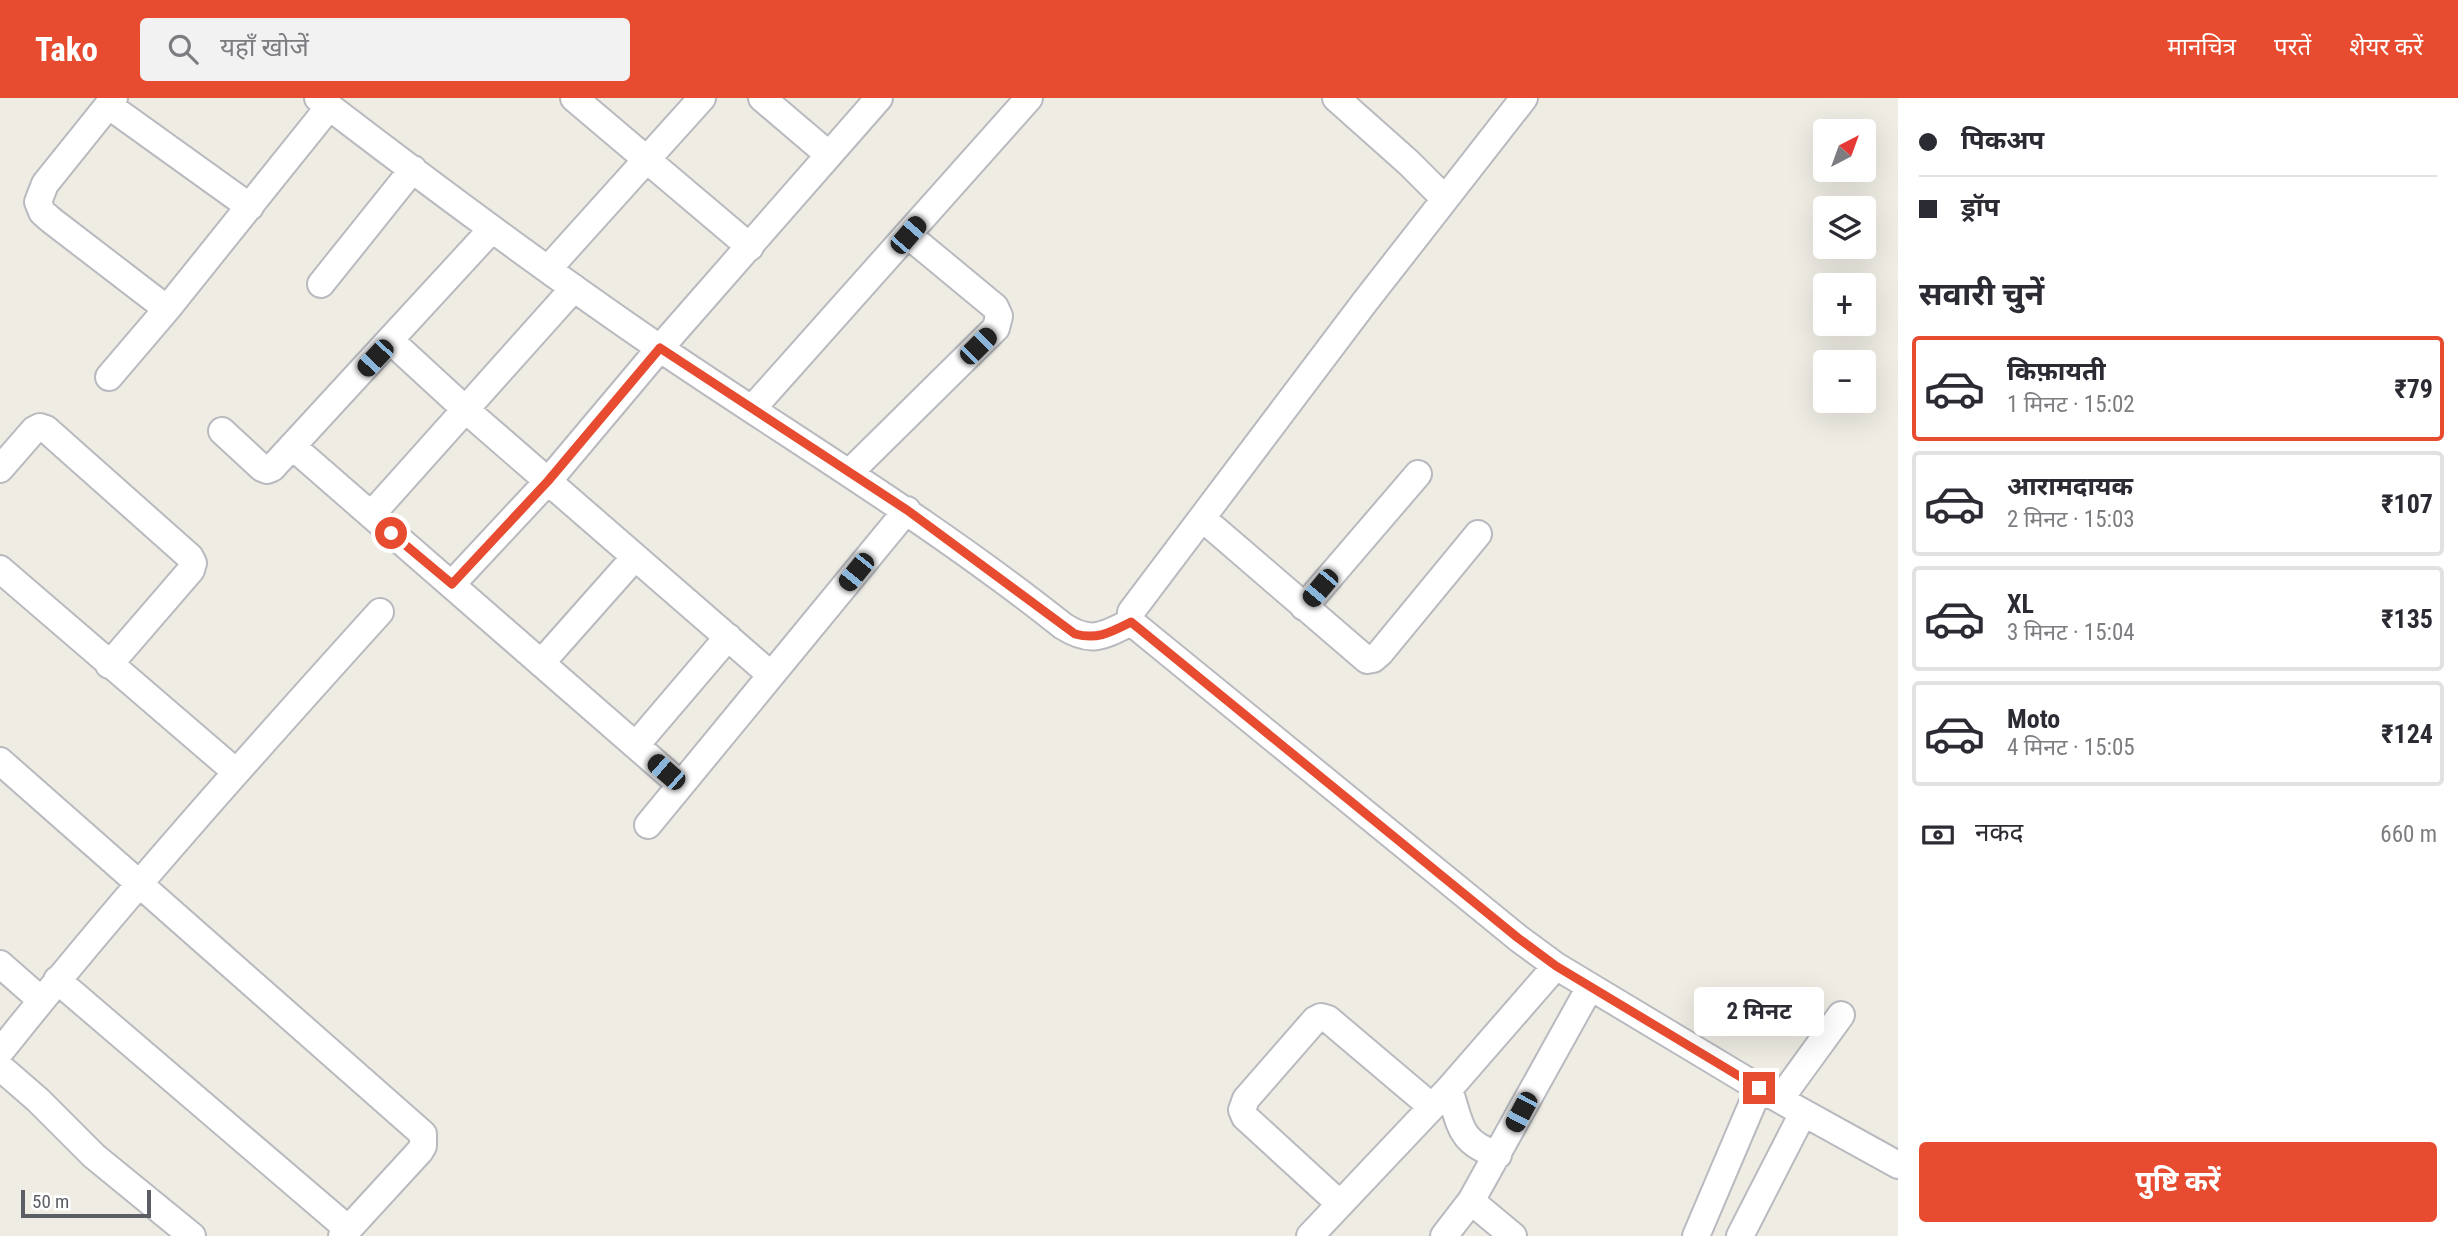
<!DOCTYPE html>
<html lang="hi">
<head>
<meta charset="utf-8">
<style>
  body { margin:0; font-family:"Roboto Condensed","Noto Sans Devanagari",sans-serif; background:#f2f2f3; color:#2b2b33; height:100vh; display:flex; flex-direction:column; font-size:26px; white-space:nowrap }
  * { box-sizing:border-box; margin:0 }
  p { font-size:23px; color:#7c7c81 }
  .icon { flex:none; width:38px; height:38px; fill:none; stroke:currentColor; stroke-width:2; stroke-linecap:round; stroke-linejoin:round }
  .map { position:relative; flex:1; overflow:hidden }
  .details { display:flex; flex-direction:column; background:#fff; width:560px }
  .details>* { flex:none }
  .guide { display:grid; align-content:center; height:154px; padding:0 21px; background:#fff }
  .needle { width:46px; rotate:41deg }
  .buttons { position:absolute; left:1813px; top:21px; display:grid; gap:14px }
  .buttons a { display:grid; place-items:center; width:63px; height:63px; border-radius:7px; background:#fff; box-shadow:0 7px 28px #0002; font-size:35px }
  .scale { position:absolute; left:21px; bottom:18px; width:130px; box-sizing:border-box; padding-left:7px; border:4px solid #5b5e64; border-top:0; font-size:19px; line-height:24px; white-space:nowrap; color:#5b5e64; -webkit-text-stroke:5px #fff; paint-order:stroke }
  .end { position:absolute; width:32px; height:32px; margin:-16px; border:9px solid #e74c30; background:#fff; box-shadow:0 0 0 4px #fff }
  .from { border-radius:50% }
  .bubble { position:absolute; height:49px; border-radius:7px; background:#fff; box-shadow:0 7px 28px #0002; font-size:23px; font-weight:700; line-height:49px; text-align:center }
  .car { position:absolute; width:21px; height:42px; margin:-21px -10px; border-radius:9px; box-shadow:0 0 5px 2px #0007; background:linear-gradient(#222 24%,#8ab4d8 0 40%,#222 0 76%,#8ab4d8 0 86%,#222 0) }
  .guide b { display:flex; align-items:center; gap:24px; height:66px; font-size:26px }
  .guide b+b { border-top:2px solid #e1e1e2 }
  .guide i { width:18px; height:18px; background:#2b2b33 }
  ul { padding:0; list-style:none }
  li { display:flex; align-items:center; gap:21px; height:105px; margin:0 14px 10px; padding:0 7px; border:4px solid #e1e1e2; border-radius:7px }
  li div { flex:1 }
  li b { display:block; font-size:26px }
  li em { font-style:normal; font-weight:700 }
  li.on { border-color:#e74c30 }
  li>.icon { width:63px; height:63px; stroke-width:1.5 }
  h2 { padding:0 21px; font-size:32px; line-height:84px }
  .pay { display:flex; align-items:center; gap:18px; height:77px; padding:0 21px; font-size:26px }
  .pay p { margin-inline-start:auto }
  .button { display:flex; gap:14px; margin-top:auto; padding:14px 21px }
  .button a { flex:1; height:80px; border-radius:7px; background:#e74c30; color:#fff; font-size:28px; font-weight:700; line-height:80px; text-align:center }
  header { display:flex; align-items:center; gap:42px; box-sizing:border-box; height:98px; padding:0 35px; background:#e74c30; color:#fff }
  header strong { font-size:33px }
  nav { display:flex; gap:38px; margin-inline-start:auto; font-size:24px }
  .search { width:490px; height:63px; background:#f2f2f3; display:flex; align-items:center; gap:18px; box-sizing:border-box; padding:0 24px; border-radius:7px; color:#7c7c81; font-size:26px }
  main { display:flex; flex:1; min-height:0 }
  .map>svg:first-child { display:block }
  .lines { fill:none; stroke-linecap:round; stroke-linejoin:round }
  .minor-casing { stroke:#b8babf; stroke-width:30 }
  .minor { stroke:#fff; stroke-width:26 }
  .route { stroke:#e74c30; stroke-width:9 }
</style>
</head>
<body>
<header>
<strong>Tako</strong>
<div class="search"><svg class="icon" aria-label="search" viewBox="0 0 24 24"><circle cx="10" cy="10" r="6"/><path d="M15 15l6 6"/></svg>यहाँ खोजें</div>
<nav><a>मानचित्र</a><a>परतें</a><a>शेयर करें</a></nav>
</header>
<main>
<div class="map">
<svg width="1898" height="1138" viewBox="0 0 1898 1138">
  <rect width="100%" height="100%" fill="#eeece3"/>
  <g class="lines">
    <!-- minor casing -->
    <g class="minor-casing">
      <path id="minor" d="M114 0 45 86 38 104 42 114 51 122 167 211
        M318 0C430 86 544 171 661 251 795 342 935 426 1063 528 1091 546 1103 538 1131 524
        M574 0 750 149
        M762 0 829 57
        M1336 0 1409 65 1445 101
        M108 7 250 109
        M548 171 702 0
        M321 186 413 71
        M391 243 466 312 771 577
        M109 279 167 211 329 9
        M752 311 1029 0
        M222 333 262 370 267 372 272 370 492 131
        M292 348 681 687
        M0 371 34 332 40 329 46 331 190 459 193 465 191 472 109 567
        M849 375 996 230 999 218 995 209 908 137
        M371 417 574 190
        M1202 420 1367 562 1373 561 1380 555 1478 436
        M0 471 236 674
        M452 486 549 382 660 250 879 0
        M1304 509 1418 376
        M1131 524 1518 840 1556 868 1759 990 1898 1067
        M1131 524V514L1364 205 1524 0
        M542 564 635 459
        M636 647 728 539
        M0 663 423 1036V1048L420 1053 342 1138
        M648 727 907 412
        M0 866 41 902
        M57 882 348 1131
        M0 954C121 802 250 658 380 514
        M0 969 38 1002 94 1058 192 1138
        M1449 991C1461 1027 1458 1044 1498 1057
        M1780 1001 1841 917
        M1471 1103 1513 1138
        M1340 1106 1245 1019 1242 1012 1246 1001 1315 922 1321 919 1328 921 1432 1009
        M1310 1138 1449 991 1556 868
        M1444 1138 1471 1103 1590 889
        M1696 1138 1759 990
        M1740 1138 1803 1015"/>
    </g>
    <!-- minor -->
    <use href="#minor" class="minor"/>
  </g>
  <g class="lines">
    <!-- route -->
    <path class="route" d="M391 435 452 486 548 383 660 250 907 412 1075 536C1098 542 1111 534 1131 524L1518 840 1556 868 1759 990"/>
  </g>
</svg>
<div class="buttons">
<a><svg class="needle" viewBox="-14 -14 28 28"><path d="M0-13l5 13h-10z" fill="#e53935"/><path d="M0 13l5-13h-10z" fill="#7c7c81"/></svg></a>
<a><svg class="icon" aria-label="layers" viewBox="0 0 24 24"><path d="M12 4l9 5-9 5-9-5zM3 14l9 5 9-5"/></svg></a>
<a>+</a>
<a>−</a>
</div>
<div class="scale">50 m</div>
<i class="end from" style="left:391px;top:435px"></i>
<i class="end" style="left:1759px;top:990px"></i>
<div class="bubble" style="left:1694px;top:889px;width:130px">2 मिनट</div>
<i class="car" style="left:908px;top:137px;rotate:41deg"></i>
<i class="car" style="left:978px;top:248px;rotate:45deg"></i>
<i class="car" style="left:375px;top:260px;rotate:223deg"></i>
<i class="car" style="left:856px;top:474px;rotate:219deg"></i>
<i class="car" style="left:1320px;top:490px;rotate:220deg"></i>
<i class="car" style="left:666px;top:674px;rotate:311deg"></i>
<i class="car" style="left:1521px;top:1014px;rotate:208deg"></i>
</div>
<section class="details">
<div class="guide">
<b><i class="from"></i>पिकअप</b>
<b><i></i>ड्रॉप</b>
</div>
<h2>सवारी चुनें</h2>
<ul>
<li class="on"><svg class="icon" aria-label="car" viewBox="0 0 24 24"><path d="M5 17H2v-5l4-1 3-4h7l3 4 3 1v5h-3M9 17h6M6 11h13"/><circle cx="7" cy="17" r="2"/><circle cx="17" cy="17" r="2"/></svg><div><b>किफ़ायती</b><p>1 मिनट · 15:02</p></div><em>₹79</em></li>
<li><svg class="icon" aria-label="car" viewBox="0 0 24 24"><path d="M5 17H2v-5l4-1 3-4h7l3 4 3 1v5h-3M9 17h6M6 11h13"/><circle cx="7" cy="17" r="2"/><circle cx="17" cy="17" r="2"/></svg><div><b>आरामदायक</b><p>2 मिनट · 15:03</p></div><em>₹107</em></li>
<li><svg class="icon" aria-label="car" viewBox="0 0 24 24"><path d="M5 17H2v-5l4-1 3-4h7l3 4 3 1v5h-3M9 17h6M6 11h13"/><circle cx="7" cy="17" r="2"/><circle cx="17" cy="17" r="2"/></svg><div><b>XL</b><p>3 मिनट · 15:04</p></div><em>₹135</em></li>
<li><svg class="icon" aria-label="car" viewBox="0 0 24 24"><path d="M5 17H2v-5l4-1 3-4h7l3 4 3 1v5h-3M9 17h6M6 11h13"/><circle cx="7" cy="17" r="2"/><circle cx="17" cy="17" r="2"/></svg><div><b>Moto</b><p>4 मिनट · 15:05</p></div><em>₹124</em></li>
</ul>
<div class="pay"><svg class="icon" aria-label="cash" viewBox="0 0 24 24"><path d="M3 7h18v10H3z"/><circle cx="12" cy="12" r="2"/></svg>नकद<p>660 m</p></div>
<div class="button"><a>पुष्टि करें</a></div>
</section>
</main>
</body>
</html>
